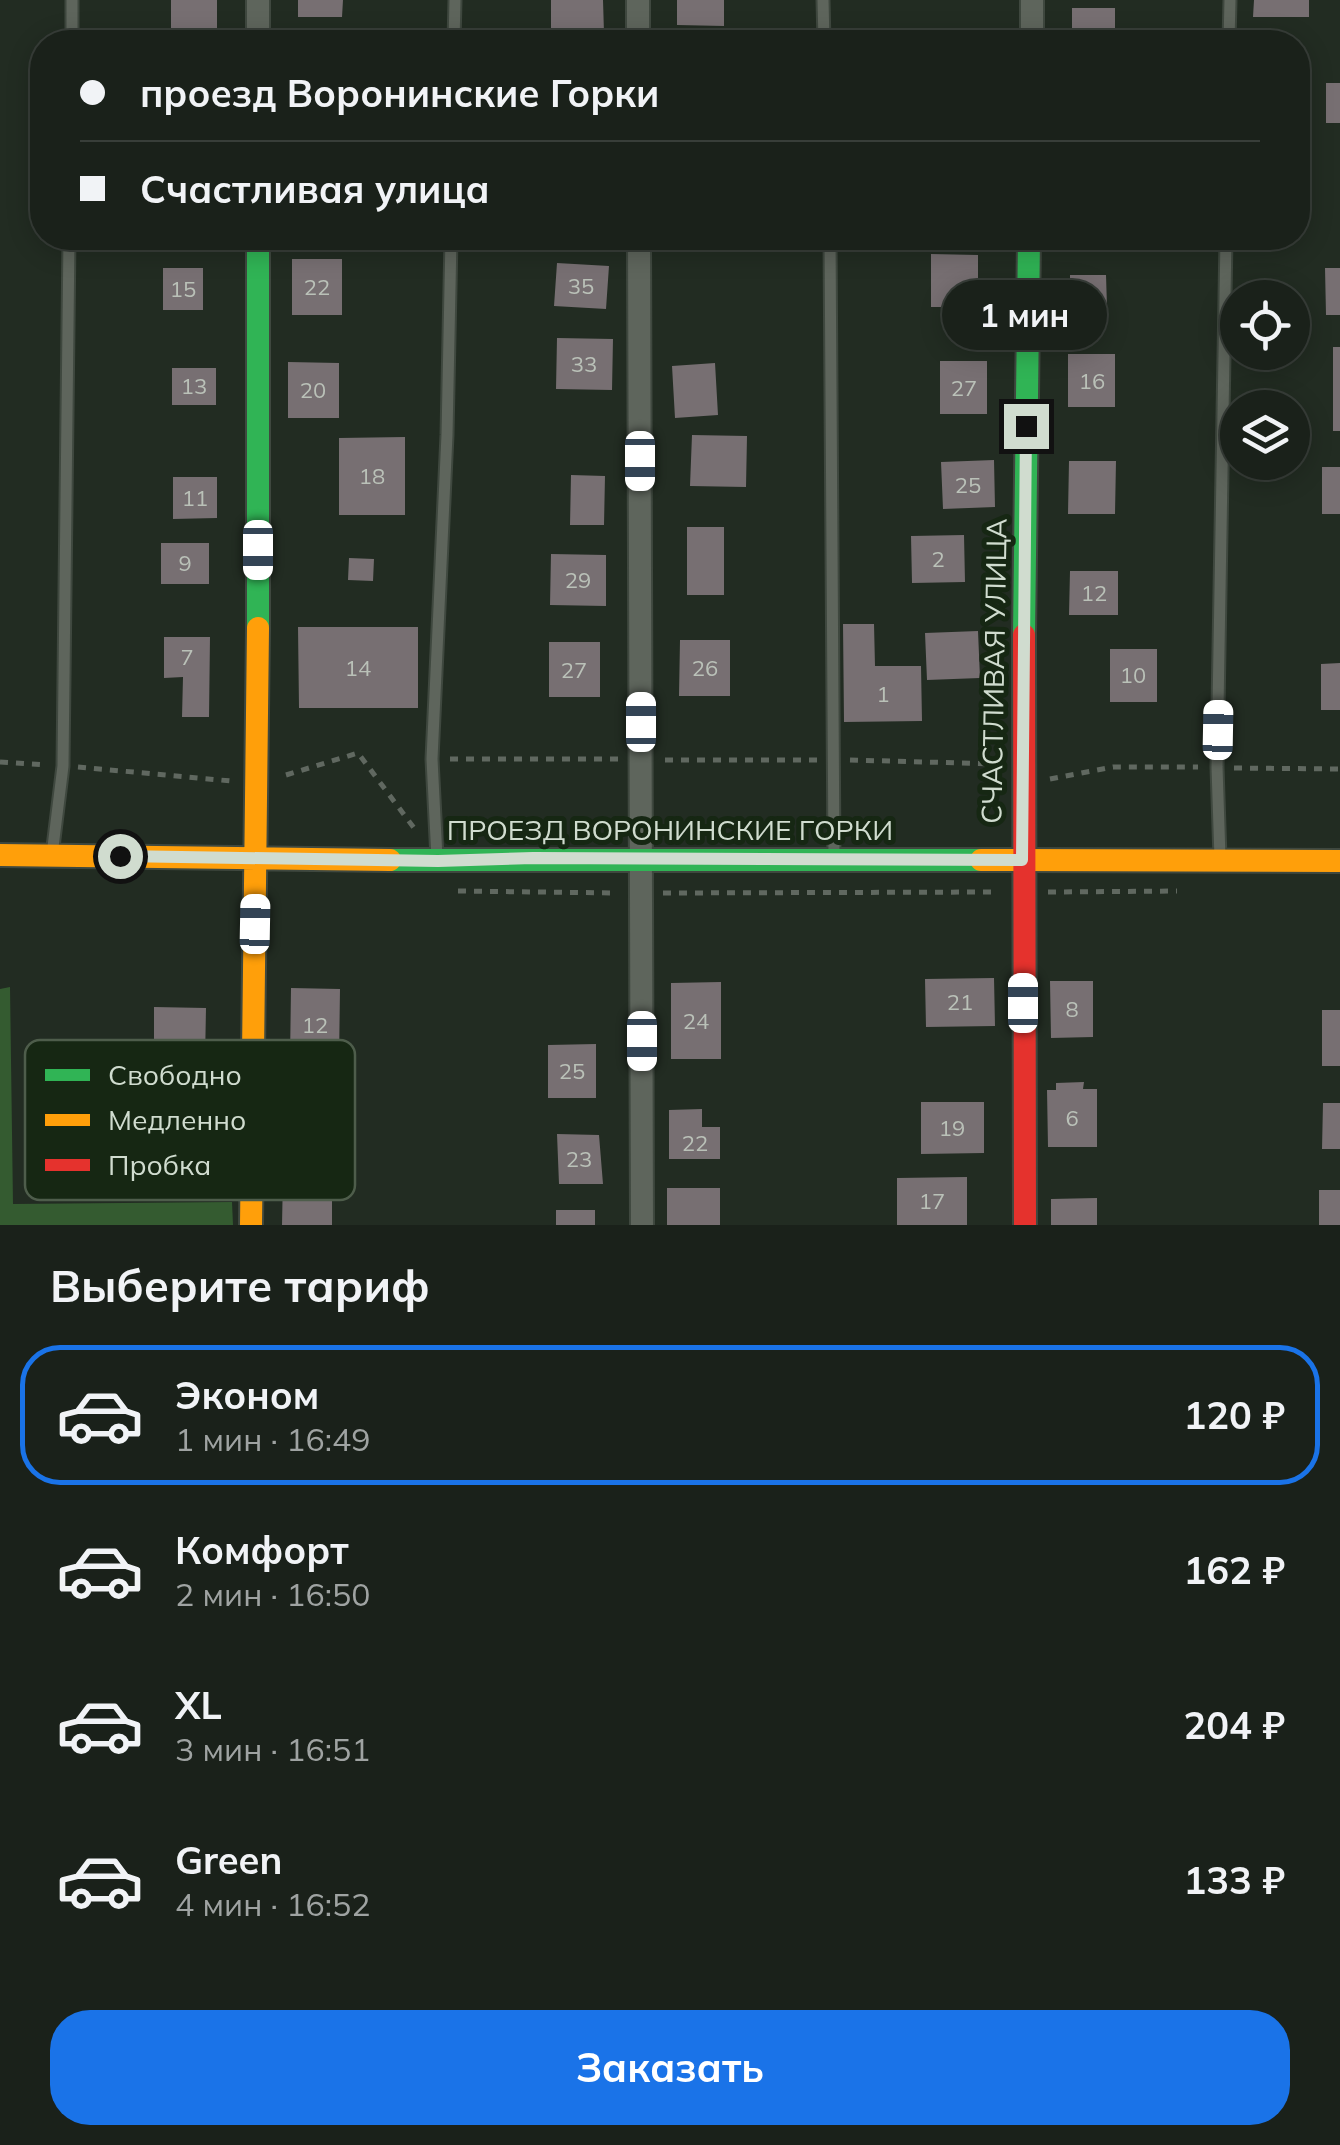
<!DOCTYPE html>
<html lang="ru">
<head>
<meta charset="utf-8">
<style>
  body { margin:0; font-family:Mulish,sans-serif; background:#232923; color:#f1f3f6; height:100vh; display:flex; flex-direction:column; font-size:38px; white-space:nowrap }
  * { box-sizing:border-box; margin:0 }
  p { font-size:32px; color:#9fa3a2 }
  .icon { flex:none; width:55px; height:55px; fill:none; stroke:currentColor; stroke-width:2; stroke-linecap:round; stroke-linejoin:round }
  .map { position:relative; height:1225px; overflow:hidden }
  .panel { display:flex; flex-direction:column; background:#1a211a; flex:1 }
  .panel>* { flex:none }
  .hud { position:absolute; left:30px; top:30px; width:1280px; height:220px; border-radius:40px; box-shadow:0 5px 25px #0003,0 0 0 2px #383e39; display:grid; align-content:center; height:220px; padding:0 50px; background:#1a211a }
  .tools { position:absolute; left:1220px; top:280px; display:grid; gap:20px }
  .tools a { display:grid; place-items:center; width:90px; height:90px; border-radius:50%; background:#1a211a; box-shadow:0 5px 25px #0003,0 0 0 2px #383e39; font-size:50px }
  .end { position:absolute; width:45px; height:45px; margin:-22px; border:12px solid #d0dccf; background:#111; box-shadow:0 0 0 5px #111 }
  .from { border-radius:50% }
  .bubble { position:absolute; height:70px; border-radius:35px; background:#1a211a; box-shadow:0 5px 25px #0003,0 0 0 2px #383e39; font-size:32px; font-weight:700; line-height:70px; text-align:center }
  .car { position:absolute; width:30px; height:60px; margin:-30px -15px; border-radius:12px; box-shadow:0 0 8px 2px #0007; background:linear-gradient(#fff 24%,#345 0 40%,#fff 0 76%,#345 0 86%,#fff 0) }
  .hud b { display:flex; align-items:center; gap:35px; height:95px; font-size:38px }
  .hud b+b { border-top:2px solid #383e39 }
  .hud i { width:25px; height:25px; background:#f1f3f6 }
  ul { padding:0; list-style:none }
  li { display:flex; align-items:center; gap:30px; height:140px; margin:0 20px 15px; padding:0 30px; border:5px solid transparent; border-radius:40px }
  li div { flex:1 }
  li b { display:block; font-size:38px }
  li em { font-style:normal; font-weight:700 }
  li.on { border-color:#1a73e8 }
  li>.icon { width:90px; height:90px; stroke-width:1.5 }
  h2 { padding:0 50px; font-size:45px; line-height:120px }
  .button { display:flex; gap:20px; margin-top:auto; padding:20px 50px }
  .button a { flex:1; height:115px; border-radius:40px; background:#1a73e8; color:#fff; font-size:40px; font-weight:700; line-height:115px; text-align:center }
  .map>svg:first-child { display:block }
  .green { fill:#345b30 }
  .building { fill:#776f72 }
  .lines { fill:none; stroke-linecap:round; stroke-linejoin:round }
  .lane-casing { stroke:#3f483f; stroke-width:15 }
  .street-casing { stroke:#3f483f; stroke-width:26 }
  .fast-casing { stroke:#3f483f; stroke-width:26 }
  .slow-casing { stroke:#3f483f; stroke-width:26 }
  .jam-casing { stroke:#3f483f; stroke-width:26 }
  .path { stroke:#606860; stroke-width:5; stroke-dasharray:8 8; stroke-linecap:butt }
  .lane { stroke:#5e655c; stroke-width:11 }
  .street { stroke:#5e655c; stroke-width:22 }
  .fast { stroke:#30b455; stroke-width:22 }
  .slow { stroke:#ff9f0a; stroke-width:22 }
  .jam { stroke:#e5322d; stroke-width:22 }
  .route { stroke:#d0dccf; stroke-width:12 }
  .labels { text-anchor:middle; stroke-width:10; stroke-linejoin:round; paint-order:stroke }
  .number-label { font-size:22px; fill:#bac1b8 }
  .street-label { font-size:28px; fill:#d0dccf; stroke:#162713 }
  .key { fill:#162713; stroke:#4e5d4b; stroke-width:2.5 }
  .key-label { font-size:28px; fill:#d0dccf }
</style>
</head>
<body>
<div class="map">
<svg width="1340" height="1225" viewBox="0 0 1340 1225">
  <rect width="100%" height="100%" fill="#222c22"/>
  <!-- green -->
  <path class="green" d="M10 987 13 1204 232 1202 233 1225H0V989Z"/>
  <!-- building -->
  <path class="building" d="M171 0H217V38H171Z
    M298 0H343L342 17H298Z
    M551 0H603L604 33H551Z
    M677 0H724V26L677 25Z
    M1254 0H1309V17H1253Z
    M1072 8H1115V42H1072Z
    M1326 83H1340V123H1326Z
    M931 254 978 255V307H931Z
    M292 259H342V315H292Z
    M557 263 609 266 606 309 554 306Z
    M163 268H203V310H163Z
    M1325 268H1340V315H1326Z
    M1070 275H1106L1107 307 1070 306Z
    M557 338 613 339 612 390 556 389Z
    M1333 347H1340V431H1333Z
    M1068 354H1115V407H1068Z
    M940 361H987V414H940Z
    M288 362 339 363V418H288Z
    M715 363 718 415 675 418 672 366Z
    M172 368H216V405H172Z
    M692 435 747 436 746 487 690 486Z
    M405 437V515H339V438Z
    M994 460 995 507 943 509 941 462Z
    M1069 461H1116L1115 514H1068Z
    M1322 467H1340V514H1322Z
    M571 475 605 476 604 525H570Z
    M173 477H217V518L173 519Z
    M687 527H724V595H687Z
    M964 535 965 582 912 583 911 536Z
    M161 543H209V584H161Z
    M551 554 606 555V606L550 605Z
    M349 558 374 559 373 581 348 580Z
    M1070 571H1118V615H1069Z
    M843 624H874L875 666H921L922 721 844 722Z
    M298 627H418V708H299Z
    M978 631 980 678 927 680 925 633Z
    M164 637H210L209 717H182L183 677 164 678Z
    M680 640H730V696H679Z
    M549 642H600V697H549Z
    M1110 649H1157V702H1110Z
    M1340 663V710H1321V664Z
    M994 978 995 1026 926 1027 925 979Z
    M1050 981H1093V1037L1051 1038Z
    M721 982V1059H671V983Z
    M291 988 340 989 339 1061 290 1060Z
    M154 1007 206 1008 205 1061H154Z
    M1322 1010H1340V1066H1322Z
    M596 1044V1098H548V1045Z
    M1084 1082 1083 1089H1097V1147H1048L1047 1090H1056V1083Z
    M921 1102H984V1153L921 1154Z
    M1323 1103H1340V1149H1322Z
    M702 1109V1127H720V1159H669V1110Z
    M557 1134 599 1135 603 1184H559Z
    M283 1175 332 1176V1225H282Z
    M967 1177V1225H897V1178Z
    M667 1188H720V1225H667Z
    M1319 1190H1340V1225H1319Z
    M1097 1198V1225H1051V1199Z
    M556 1210H595V1225H556Z"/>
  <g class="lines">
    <!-- lane casing -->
    <g class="lane-casing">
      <path id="lane" d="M823 0 824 42
        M72 42V0
        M454 42 455 0
        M1229 42 1230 0
        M830 238 834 859
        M52 855 63 766 69 238
        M437 858 432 759 447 435 451 238
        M1220 858 1217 767 1226 238"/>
    </g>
    <!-- street casing -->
    <g class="street-casing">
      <path id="street" d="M258 0V42
        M638 0V42
        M1032 42V0
        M639 238 642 1225"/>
    </g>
    <!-- fast casing -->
    <g class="fast-casing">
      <path id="fast" d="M258 238V628
        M1024 635 1029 238
        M390 860H981"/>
    </g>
    <!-- slow casing -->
    <g class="slow-casing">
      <path id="slow" d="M0 855 390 860
        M981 860 1340 861
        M251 1225 258 628"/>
    </g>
    <!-- jam casing -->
    <g class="jam-casing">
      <path id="jam" d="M1024 635 1025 1225"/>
    </g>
    <!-- path -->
    <path class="path" d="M450 759H619
      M665 760H819
      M850 760 999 764
      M0 762 47 765
      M78 767 231 781
      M1234 768 1340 769
      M286 775 358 753 417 832
      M1050 779 1113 767H1198
      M458 891 617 893
      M1048 892 1177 891
      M663 893 997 892"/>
    <!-- lane -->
    <use href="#lane" class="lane"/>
    <!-- street -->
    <use href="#street" class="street"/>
    <!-- fast -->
    <use href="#fast" class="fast"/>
    <!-- slow -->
    <use href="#slow" class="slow"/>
    <!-- jam -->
    <use href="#jam" class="jam"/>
  </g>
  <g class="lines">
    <!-- route -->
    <path class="route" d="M120 856 438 861 533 858 1022 860 1026 426"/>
  </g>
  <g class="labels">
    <!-- number labels -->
    <g class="number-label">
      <text x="581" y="294">35</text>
      <text x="317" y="295">22</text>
      <text x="183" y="297">15</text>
      <text x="584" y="372">33</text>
      <text x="1092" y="389">16</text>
      <text x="194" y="394">13</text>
      <text x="964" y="396">27</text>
      <text x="313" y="398">20</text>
      <text x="372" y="484">18</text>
      <text x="968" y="493">25</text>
      <text x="195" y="506">11</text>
      <text x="938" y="567">2</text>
      <text x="185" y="571">9</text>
      <text x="578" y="588">29</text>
      <text x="1094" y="601">12</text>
      <text x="187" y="665">7</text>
      <text x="358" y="676">14</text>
      <text x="705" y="676">26</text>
      <text x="574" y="678">27</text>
      <text x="1133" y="683">10</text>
      <text x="883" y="702">1</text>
      <text x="960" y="1010">21</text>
      <text x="1072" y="1017">8</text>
      <text x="696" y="1029">24</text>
      <text x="315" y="1033">12</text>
      <text x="572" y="1079">25</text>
      <text x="1072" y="1126">6</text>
      <text x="952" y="1136">19</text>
      <text x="695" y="1151">22</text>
      <text x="579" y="1167">23</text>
      <text x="932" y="1209">17</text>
    </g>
    <!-- street labels -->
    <g class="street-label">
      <text transform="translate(994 671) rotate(-89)" y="10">СЧАСТЛИВАЯ УЛИЦА</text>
      <text x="670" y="840">ПРОЕЗД ВОРОНИНСКИЕ ГОРКИ</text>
    </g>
  </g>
  <!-- legend -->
  <rect x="25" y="1040" width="330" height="160" rx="15" class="key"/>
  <rect x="45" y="1069" width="45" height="12" fill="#30b455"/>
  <rect x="45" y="1114" width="45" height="12" fill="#ff9f0a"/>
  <rect x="45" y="1159" width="45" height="12" fill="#e5322d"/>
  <g class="key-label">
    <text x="108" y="1085">Свободно</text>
    <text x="108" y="1130">Медленно</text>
    <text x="108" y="1175">Пробка</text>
  </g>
</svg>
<div class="tools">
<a><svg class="icon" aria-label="locate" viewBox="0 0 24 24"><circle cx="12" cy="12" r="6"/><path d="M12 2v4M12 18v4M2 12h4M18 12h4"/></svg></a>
<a><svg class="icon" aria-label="layers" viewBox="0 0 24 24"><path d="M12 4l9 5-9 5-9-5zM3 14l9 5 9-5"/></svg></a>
</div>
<i class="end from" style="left:120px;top:856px"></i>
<i class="end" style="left:1026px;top:426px"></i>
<div class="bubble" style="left:942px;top:280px;width:165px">1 мин</div>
<i class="car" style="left:640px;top:461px;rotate:180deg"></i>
<i class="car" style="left:258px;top:550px;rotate:180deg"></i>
<i class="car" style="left:641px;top:722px;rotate:0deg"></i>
<i class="car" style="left:1218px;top:730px;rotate:1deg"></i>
<i class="car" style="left:255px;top:924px;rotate:1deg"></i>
<i class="car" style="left:1023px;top:1003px;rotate:0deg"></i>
<i class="car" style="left:642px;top:1041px;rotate:180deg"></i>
<div class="hud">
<b><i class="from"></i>проезд Воронинские Горки</b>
<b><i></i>Счастливая улица</b>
</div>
</div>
<section class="panel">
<h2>Выберите тариф</h2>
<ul>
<li class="on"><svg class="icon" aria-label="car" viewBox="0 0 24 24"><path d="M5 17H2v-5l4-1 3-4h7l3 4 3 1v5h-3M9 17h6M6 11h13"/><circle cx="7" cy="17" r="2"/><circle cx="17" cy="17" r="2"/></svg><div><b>Эконом</b><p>1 мин · 16:49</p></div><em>120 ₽</em></li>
<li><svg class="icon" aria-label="car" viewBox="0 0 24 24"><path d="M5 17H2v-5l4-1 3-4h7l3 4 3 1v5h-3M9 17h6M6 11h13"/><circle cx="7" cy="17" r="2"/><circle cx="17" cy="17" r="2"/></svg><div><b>Комфорт</b><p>2 мин · 16:50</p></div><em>162 ₽</em></li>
<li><svg class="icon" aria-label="car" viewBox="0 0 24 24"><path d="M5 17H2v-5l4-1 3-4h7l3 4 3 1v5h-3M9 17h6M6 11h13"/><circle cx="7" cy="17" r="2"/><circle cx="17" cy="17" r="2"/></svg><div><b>XL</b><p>3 мин · 16:51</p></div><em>204 ₽</em></li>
<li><svg class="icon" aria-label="car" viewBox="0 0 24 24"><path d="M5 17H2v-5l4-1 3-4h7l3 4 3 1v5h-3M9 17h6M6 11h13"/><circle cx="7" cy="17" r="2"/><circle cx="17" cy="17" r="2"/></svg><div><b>Green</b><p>4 мин · 16:52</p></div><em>133 ₽</em></li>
</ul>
<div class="button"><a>Заказать</a></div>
</section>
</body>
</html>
